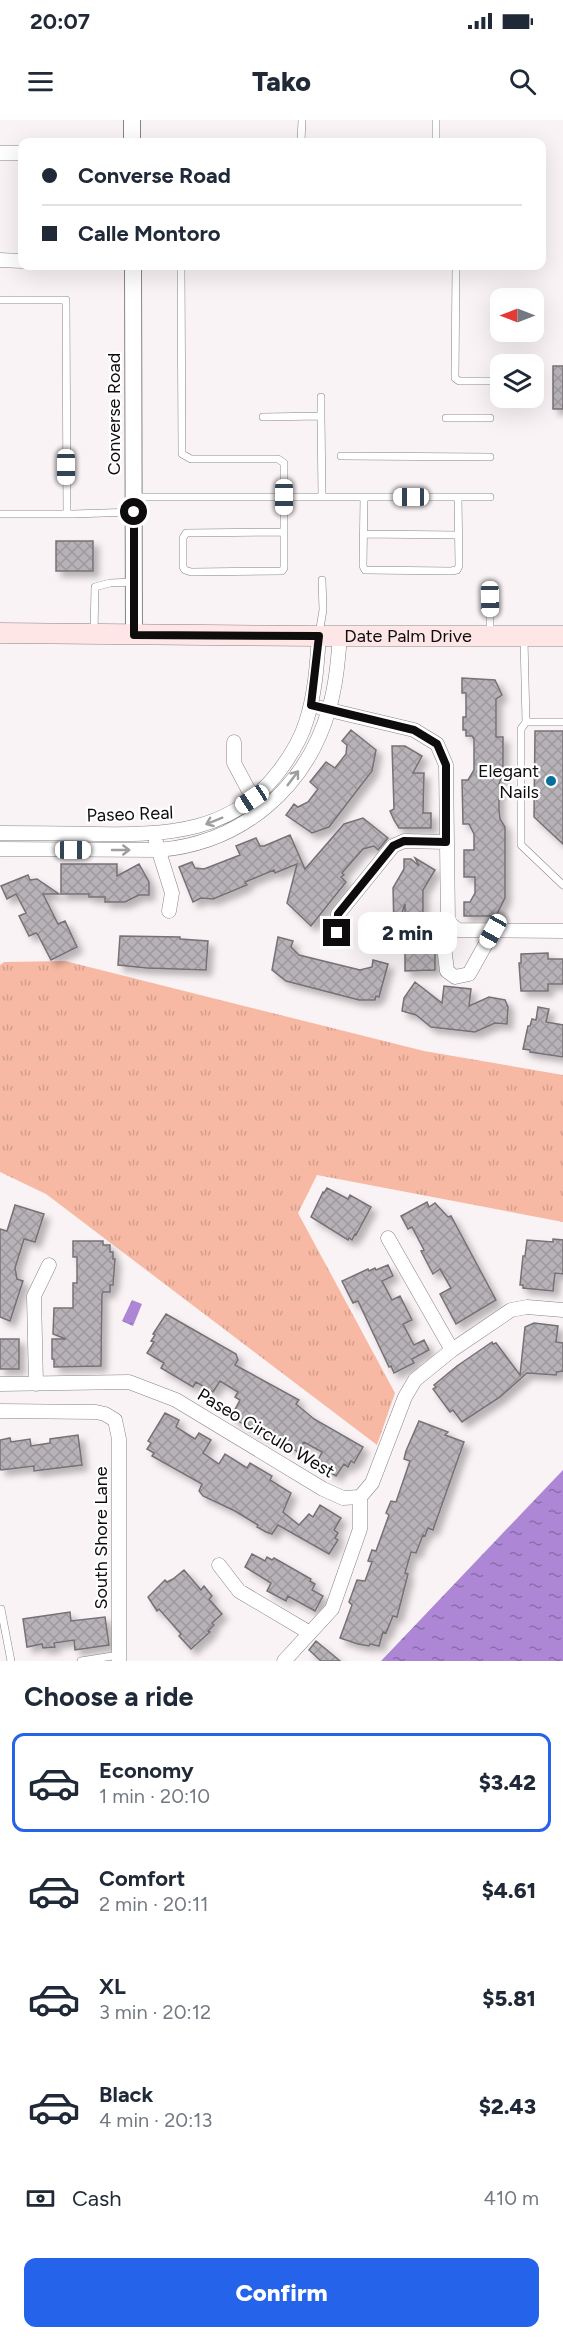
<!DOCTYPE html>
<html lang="en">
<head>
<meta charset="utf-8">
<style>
  body { margin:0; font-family:Figtree,sans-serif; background:#f2f2f3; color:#1f2937; height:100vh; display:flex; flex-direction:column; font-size:22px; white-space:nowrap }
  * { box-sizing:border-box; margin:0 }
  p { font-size:20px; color:#747a83 }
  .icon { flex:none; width:33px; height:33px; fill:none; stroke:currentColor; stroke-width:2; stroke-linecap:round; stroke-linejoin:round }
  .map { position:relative; height:1541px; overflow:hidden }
  .side { display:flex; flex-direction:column; background:#fff; flex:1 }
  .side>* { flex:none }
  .hud { position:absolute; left:18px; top:18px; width:528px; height:132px; border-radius:12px; box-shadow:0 6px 24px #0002; display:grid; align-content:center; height:132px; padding:0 24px; background:#fff }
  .needle { width:39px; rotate:270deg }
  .buttons { position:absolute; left:490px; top:168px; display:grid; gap:12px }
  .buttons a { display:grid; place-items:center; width:54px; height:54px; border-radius:12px; background:#fff; box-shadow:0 6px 24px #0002; font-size:30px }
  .end { position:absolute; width:27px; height:27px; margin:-14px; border:8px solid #0e0c0d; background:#fff; box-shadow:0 0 0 3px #fff }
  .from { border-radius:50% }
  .bubble { position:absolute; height:42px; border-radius:12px; background:#fff; box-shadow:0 6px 24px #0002; font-size:20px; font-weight:800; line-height:42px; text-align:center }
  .car { position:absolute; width:18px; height:36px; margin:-18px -9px; border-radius:8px; box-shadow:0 0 4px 2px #0007; background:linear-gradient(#fff 24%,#345 0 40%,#fff 0 76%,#345 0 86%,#fff 0) }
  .hud b { display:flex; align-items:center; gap:21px; height:57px; font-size:22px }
  .hud b+b { border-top:2px solid #e0e1e3 }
  .hud i { width:15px; height:15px; background:#1f2937 }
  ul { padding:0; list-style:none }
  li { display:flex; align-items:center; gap:18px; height:99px; margin:0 12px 9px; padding:0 12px; border:3px solid transparent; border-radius:12px }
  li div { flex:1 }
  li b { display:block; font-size:22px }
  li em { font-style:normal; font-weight:800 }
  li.active { border-color:#2563eb }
  li>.icon { width:54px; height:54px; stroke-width:1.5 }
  h2 { padding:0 24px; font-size:27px; line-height:72px }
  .pay { display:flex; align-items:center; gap:15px; height:66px; padding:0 24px; font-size:22px }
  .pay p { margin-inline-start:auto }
  .cta { display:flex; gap:12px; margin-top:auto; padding:12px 24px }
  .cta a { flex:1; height:69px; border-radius:12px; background:#2563eb; color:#fff; font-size:24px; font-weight:800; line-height:69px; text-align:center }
  .status { display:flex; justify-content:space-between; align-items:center; height:42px; padding:0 30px; background:#fff; direction:ltr }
  .status svg { height:16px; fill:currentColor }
  header { display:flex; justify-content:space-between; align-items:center; height:78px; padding:0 24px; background:#fff; font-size:27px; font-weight:800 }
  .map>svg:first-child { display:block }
  .grass { fill:url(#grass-tufts) }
  .water { fill:url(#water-ripples) }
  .building { fill:url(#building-cross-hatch); stroke:#767175; stroke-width:1.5; filter:url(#shadow) }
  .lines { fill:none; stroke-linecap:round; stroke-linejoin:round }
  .service-casing { stroke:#898385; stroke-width:8 }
  .minor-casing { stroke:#898385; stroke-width:15 }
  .tertiary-casing { stroke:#898385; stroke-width:18 }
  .secondary-casing { stroke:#898385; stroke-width:21 }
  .service { stroke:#fff; stroke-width:7 }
  .minor { stroke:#fff; stroke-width:14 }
  .tertiary { stroke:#fff; stroke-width:16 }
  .secondary { stroke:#fee6e7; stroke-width:20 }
  .oneway { stroke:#9f9e9e }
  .route { stroke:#0e0c0d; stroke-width:8 }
  .poi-dot { fill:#056f9c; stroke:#fff; stroke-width:2 }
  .labels { text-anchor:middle; stroke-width:4.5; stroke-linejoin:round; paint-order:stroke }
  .street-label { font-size:18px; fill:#0e0c0d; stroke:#fff }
  .poi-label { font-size:18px; fill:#0e0c0d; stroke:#fff; text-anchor:end }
</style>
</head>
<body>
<div class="status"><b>20:07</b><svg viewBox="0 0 49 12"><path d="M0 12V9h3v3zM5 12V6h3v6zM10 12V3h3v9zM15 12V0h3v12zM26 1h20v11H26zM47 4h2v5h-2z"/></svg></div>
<header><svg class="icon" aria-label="menu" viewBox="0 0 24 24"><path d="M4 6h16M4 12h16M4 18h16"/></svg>Tako<svg class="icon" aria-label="search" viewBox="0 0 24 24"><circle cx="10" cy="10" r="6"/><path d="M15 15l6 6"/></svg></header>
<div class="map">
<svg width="563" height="1541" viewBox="0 0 563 1541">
  <defs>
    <pattern id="grass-tufts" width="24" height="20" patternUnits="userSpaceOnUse" patternTransform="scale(1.5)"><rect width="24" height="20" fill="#f7b9a3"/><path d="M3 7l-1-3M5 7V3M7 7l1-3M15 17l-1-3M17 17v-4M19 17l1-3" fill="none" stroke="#d39e8b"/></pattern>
    <pattern id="water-ripples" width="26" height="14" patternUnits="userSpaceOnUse" patternTransform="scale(1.5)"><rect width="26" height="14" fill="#ad87d5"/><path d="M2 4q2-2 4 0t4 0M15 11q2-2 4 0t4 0" fill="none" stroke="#8b6dab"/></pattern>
    <pattern id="building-cross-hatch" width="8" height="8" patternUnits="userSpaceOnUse" patternTransform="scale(1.5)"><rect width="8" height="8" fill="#b7b2b7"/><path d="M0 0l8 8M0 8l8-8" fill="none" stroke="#9c989c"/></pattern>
    <filter id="shadow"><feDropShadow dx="5.5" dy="5.5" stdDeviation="3" flood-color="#0004"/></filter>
  </defs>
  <rect width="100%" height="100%" fill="#faf3f5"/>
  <!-- grass -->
  <path class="grass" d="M65 841 424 931 563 955V1102L317 1055 298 1093 395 1273 377 1325 46 1074 0 1052V845L4 842Z"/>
  <!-- water -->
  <path class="water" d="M132 1180 142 1184 133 1206 122 1201Z
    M563 1350V1541H381Z"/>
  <!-- building -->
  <path class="building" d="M553 246H563V289H553Z
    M56 421H93V451H56Z
    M462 558 495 560 502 575 496 579V617H503V654L499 664V690L500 699 505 707V778L496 796H464V782H470L475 773V757H464V730H474V714L469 704H463L462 660H468L474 650V619L472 616H466V610H463V597H466V573H462Z
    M351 610 376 630 372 651 329 707 312 713 286 695 294 684 298 687 308 682 318 669 310 662 326 642 335 648 346 634 347 625 342 621Z
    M535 611H563V724L534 697Z
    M392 626H405L422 636 413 653H424L423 693H431V708H399L394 700 390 691 394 689Z
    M363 698 388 718 378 730 374 726 363 729 342 753 344 755 341 757 346 762 311 806 287 783 297 744 275 753 274 750 245 762 247 765 213 779 201 778 193 782 179 747 192 742 195 748 204 749 240 735 236 726 256 718 260 726H264L290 715 305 749 344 704Z
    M415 738 435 750 423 770V799L429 809H435V850L405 851V784L397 808H394L393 768 404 749V739H411L419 746Z
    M61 744H117V756L139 744 149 762V775H139L125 782H105V777H89V774H61Z
    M28 755 30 760 37 759 59 774H43L58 804 65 801 77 827 51 840 38 815 36 813 29 816 19 796 26 793 16 774 7 779 1 766Z
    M120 816 180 817V819L208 821 206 850 147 848 118 845Z
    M278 817 293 821 291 827 299 835 360 850 372 847 373 840 388 844 379 877 376 876 375 880H359L286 861 272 850Z
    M548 833V839H563V864H548V871H521L519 843H521V834Z
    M415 862 442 883 444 866 471 869 469 886 489 877 505 880 508 887 507 904 495 903 475 912 431 907 416 895 402 891 404 878Z
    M538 887 549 889 546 902 563 905V937L530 932V930L523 929 528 906H530L532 899 536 900Z
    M327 1068 348 1079 350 1075 371 1087 356 1115 355 1114 352 1120 349 1118 348 1120 311 1097 323 1072 324 1073Z
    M427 1082 429 1087 435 1083 448 1097 451 1096 496 1180 456 1204 440 1174 451 1168 440 1149 433 1154 421 1131 424 1130 412 1107 408 1109 401 1096Z
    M15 1085 44 1094 35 1122 24 1119 15 1148 17 1159 23 1161 10 1201 0 1197V1109L7 1111Z
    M553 1119 563 1120V1154L555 1153 553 1171 523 1168V1165H520L523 1136H525L527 1120 553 1122Z
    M73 1121H103V1125H110V1132H113V1139H115L113 1165H110V1172H103L102 1174 101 1246 54 1247V1239H52V1219H66L53 1214 54 1188H73V1163H77V1137H73Z
    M388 1145 393 1156 382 1161 392 1180 400 1176 412 1200 403 1204 414 1225 424 1220 429 1230 412 1239 414 1243 394 1253 391 1246 389 1247 358 1181 353 1183 342 1161 368 1149 369 1151 375 1148 376 1150Z
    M166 1194 236 1234 238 1240 235 1245 299 1280 296 1284 314 1299 363 1327 354 1343 351 1341 348 1347 344 1344 336 1356 316 1344 322 1332 304 1322 298 1332 271 1316 267 1318 231 1297 240 1280 235 1277 238 1272 220 1261 213 1272 196 1262 193 1267 161 1248 164 1243 147 1233 154 1222 151 1221 155 1215 153 1214Z
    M534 1203 558 1206 556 1222 563 1223V1251L557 1252 556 1255 527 1253 500 1277 462 1302 453 1290 450 1292 433 1269 436 1267 434 1265 457 1246 492 1222 493 1224 496 1223 520 1255 525 1207Z
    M0 1219H19V1249H0Z
    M165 1293 179 1300 176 1307 195 1319 199 1313 211 1320 203 1333 219 1344 225 1334 247 1348 250 1343 272 1356 270 1360 291 1373 283 1392 299 1405 309 1394 313 1397 320 1385 341 1398 334 1410 338 1413 335 1418 338 1420 329 1434 278 1405 272 1414 266 1412 257 1407 258 1405 235 1391 203 1376 199 1371 202 1364 152 1336 154 1333 147 1329 151 1323 148 1321Z
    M419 1301 448 1312 445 1315 464 1322 433 1410 428 1408 425 1416 423 1415 416 1433 411 1432 405 1453 408 1454 397 1497 393 1496 386 1513 383 1512 379 1526 370 1524 369 1526 358 1524 340 1518 352 1485 349 1482 357 1460 365 1461 372 1442 368 1441 372 1430 376 1431 389 1395 386 1393 391 1381 396 1382 410 1341 404 1339 406 1331Z
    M78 1315 82 1345 34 1351V1346L1 1350 0 1348V1320L10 1318 11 1322 30 1319 31 1326 50 1323V1319Z
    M252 1434 265 1441 267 1437 272 1440 274 1438 311 1459 310 1461 315 1464 312 1470 323 1476 315 1491 288 1476 286 1481 267 1471 271 1463 245 1447Z
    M184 1450 201 1470 204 1466 212 1476 209 1479 222 1494 212 1503 214 1505 208 1511 210 1512 191 1529 179 1516 181 1514 159 1489 157 1491 148 1477 165 1460 167 1462 173 1459Z
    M70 1492 71 1501 105 1497 109 1525 75 1530 74 1520 54 1523 55 1527 43 1528 42 1524 27 1527 23 1499Z
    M316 1521 340 1541H321L309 1530Z"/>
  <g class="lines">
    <!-- service casing -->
    <g class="service-casing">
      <path id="service" d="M301 22 302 0
        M436 22V0
        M181 146 182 334 191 339H278L284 343V448L282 451 191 452 185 450 183 447V418L186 413 284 412
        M456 146 455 258 459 261H490
        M0 180H66L67 394
        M321 277V296
        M263 297 321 296 322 377
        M446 298H490
        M341 336 490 337
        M134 377H490
        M364 377 363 446 365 450 451 451 457 450 459 446 458 377
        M0 394H73L134 392
        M363 414 458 415
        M490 473V513
        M94 512 95 467 110 463 134 462
        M319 514 323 490 322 460
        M524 519 526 602H563
        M526 602 521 609V725L563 765
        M1 1489 11 1541
        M81 1541 119 1535"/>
    </g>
    <!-- minor casing -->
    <g class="minor-casing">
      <path id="minor" d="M0 33H22
        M0 140 22 141
        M321 588 414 610 437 624 446 645 448 802 458 810 563 811
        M234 622V643L257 686
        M0 713C32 713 64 713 96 714 168 715 233 713 280 650 291 635 301 619 306 602 315 575 317 545 319 516
        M156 722 172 773 169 791
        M0 729 159 730C241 723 306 669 329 589 336 565 338 541 340 516
        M448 802 443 817 447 851 455 857 469 854 493 811
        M337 813 338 794 393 726 404 721 446 722
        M388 1118 452 1230
        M0 1264 129 1262 176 1280 323 1369 343 1378 360 1377 372 1363 405 1277 415 1260 452 1230 511 1190 527 1187 563 1190
        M36 1264 34 1176 49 1145
        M0 1291 96 1292 105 1294 115 1300 119 1319V1541
        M219 1445 239 1471 310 1513
        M284 1541 332 1489 360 1409V1377"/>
    </g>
    <!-- tertiary casing -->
    <g class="tertiary-casing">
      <path id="tertiary" d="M132 0V22
        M133 146 134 515"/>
    </g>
    <!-- secondary casing -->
    <g class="secondary-casing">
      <g id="secondary">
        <path id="s1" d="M0 513 319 516H563"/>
      </g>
    </g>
    <!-- service -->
    <use href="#service" class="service"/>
    <!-- minor -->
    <use href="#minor" class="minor"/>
    <!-- tertiary -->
    <use href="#tertiary" class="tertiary"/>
    <!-- secondary -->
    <use href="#secondary" class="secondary"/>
  </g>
  <!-- one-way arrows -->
  <defs><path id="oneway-shaft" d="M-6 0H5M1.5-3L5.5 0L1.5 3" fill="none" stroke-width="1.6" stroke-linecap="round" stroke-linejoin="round" transform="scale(1.5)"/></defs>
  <g class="oneway">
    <use href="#oneway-shaft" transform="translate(293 658) rotate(-53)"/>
    <use href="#oneway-shaft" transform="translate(214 701) rotate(158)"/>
    <use href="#oneway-shaft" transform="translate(121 730)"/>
  </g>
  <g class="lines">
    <!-- route -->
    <path class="route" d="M134 392V515L319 516 311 585 414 610 437 624 446 645V722L404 721 393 726 338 794 337 813"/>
  </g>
  <!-- markers -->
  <circle class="poi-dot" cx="551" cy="661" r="6"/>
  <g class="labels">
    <!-- street labels -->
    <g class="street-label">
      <text transform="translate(114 294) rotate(-90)" y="6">Converse Road</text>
      <text dy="6" stroke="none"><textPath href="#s1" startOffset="408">Date Palm Drive</textPath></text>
      <text transform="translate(130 694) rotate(-2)" y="6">Paseo Real</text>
      <text transform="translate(266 1313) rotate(31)" y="6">Paseo Circulo West</text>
      <text transform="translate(101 1418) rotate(-90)" y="6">South Shore Lane</text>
    </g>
    <!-- poi labels -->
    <g class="poi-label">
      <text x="539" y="657">Elegant<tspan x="539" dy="21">Nails</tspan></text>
    </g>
  </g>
</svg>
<div class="buttons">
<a><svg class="needle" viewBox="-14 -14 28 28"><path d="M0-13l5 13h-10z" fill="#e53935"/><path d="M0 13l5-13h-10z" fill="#747a83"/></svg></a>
<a><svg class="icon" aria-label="layers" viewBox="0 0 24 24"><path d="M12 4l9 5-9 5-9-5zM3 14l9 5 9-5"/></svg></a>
</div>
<i class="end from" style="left:134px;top:392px"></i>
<i class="end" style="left:337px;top:813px"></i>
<div class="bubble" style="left:358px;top:792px;width:99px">2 min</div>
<i class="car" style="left:66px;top:347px;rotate:180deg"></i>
<i class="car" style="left:284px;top:377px;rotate:180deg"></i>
<i class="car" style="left:411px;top:377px;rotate:270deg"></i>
<i class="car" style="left:490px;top:479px;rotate:179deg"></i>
<i class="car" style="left:252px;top:679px;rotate:237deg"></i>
<i class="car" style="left:73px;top:730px;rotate:90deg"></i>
<i class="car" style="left:493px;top:811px;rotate:209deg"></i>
<div class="hud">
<b><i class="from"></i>Converse Road</b>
<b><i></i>Calle Montoro</b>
</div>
</div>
<section class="side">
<h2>Choose a ride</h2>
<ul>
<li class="active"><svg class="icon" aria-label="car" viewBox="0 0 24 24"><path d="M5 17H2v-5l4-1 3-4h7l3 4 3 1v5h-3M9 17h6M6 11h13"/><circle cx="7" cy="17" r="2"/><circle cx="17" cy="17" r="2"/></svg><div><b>Economy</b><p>1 min · 20:10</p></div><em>$3.42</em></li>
<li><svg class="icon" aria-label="car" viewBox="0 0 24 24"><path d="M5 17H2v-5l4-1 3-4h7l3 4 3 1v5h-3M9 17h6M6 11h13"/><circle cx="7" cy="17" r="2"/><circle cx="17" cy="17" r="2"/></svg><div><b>Comfort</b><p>2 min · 20:11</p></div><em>$4.61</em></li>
<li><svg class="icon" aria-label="car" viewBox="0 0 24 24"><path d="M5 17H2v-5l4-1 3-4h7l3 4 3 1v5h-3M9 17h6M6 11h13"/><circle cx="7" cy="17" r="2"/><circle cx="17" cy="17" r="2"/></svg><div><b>XL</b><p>3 min · 20:12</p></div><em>$5.81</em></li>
<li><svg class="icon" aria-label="car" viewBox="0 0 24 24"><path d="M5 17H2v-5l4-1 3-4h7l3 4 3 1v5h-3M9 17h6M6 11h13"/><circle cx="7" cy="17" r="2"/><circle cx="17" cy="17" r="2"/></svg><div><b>Black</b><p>4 min · 20:13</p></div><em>$2.43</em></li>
</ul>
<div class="pay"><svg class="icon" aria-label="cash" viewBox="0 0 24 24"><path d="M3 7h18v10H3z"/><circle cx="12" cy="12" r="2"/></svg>Cash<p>410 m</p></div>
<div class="cta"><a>Confirm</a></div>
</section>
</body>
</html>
